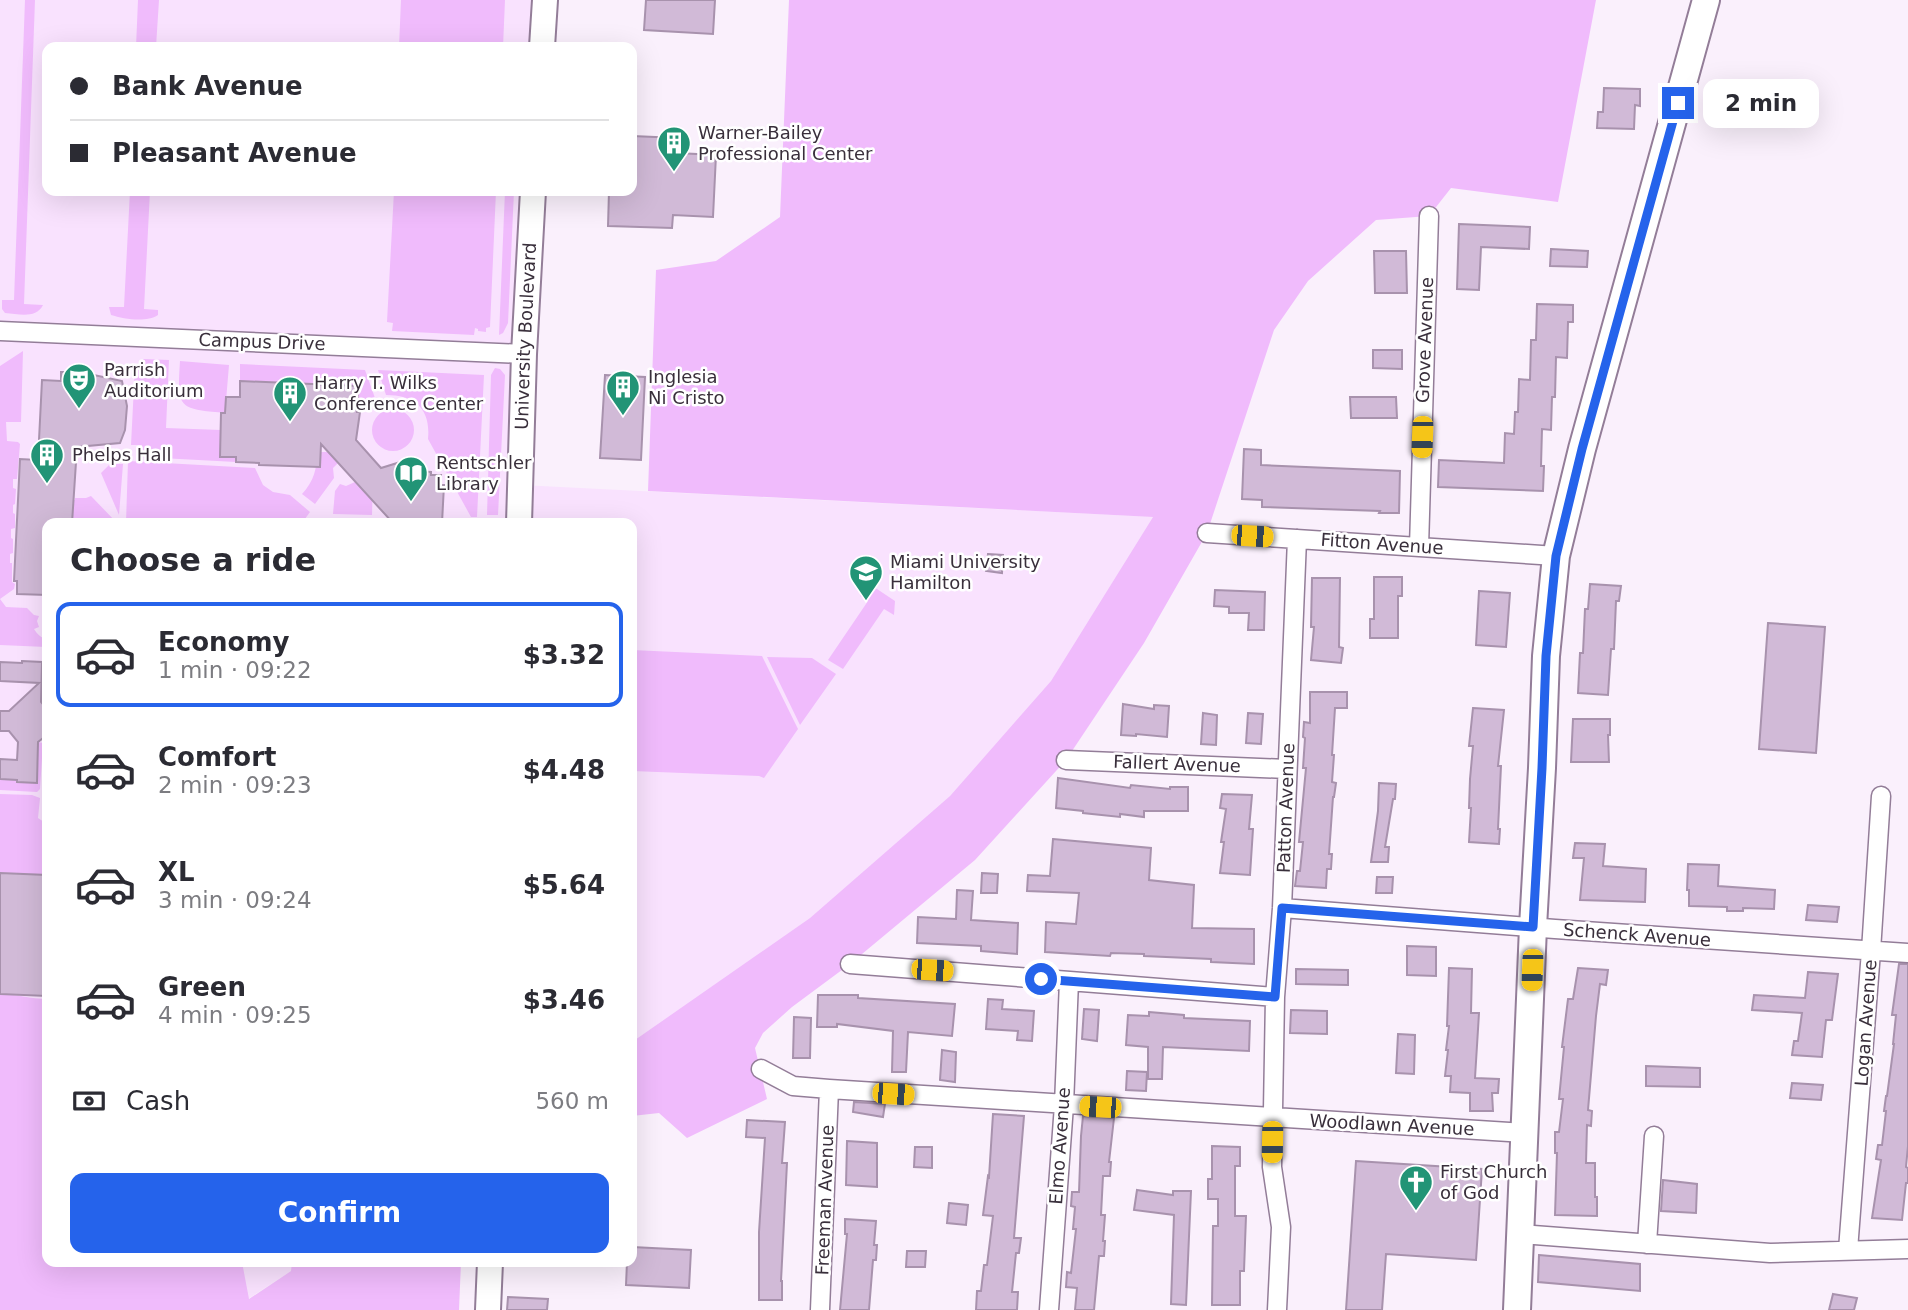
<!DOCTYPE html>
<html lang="en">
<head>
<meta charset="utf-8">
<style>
  body { margin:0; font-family:"DejaVu Sans",sans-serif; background:#f7f7f7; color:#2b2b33; height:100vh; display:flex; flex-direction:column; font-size:26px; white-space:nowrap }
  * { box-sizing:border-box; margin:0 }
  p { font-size:23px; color:#7c7c81 }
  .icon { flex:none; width:38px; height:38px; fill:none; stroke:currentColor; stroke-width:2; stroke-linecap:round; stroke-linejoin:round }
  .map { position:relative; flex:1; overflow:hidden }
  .panel { position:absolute; left:42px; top:518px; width:595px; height:749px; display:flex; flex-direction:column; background:#fff; border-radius:14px; box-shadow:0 7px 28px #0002 }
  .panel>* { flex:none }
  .guide { position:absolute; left:42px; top:42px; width:595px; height:154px; border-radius:14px; box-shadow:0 7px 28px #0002; display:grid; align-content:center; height:154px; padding:0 28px; background:#fff }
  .end { position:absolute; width:32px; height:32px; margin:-16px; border:9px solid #2563eb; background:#fff; box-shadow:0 0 0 4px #fff }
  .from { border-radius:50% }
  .bubble { position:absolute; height:49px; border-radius:14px; background:#fff; box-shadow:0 7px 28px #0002; font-size:23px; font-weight:700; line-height:49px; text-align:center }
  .car { position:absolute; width:21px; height:42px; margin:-21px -10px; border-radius:9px; box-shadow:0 0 5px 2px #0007; background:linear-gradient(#f5c518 24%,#345 0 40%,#f5c518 0 76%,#345 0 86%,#f5c518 0) }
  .guide b { display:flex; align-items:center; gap:24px; height:66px; font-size:26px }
  .guide b+b { border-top:2px solid #e1e1e2 }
  .guide i { width:18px; height:18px; background:#2b2b33 }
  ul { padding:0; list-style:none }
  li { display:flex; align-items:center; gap:21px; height:105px; margin:0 14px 10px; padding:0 14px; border:4px solid transparent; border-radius:14px }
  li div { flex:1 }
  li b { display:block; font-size:26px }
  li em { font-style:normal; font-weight:700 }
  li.current { border-color:#2563eb }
  li>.icon { width:63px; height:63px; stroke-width:1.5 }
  h2 { padding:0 28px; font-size:32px; line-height:84px }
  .pay { display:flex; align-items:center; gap:18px; height:77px; padding:0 28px; font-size:26px }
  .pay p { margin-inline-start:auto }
  .primary-button { display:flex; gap:14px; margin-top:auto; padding:14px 28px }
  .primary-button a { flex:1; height:80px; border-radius:14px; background:#2563eb; color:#fff; font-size:28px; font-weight:700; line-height:80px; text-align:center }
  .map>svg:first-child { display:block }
  .built { fill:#f9e2fe }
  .green { fill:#f0bbfc }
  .building { fill:#d1bad7; stroke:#a892ad; stroke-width:2 }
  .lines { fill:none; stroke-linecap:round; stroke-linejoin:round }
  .street-casing { stroke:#937d98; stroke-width:21 }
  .secondary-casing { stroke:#937d98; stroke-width:28 }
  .primary-casing { stroke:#937d98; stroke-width:30 }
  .street { stroke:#fff; stroke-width:18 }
  .secondary { stroke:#fff; stroke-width:24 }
  .primary { stroke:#fff; stroke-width:26 }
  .route { stroke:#2563eb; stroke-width:9 }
  .labels { text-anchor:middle; stroke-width:5; stroke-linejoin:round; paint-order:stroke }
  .poi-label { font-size:18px; fill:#392f3b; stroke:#fff; text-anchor:start }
  .street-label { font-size:18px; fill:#392f3b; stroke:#fff }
</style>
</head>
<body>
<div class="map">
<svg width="1908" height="1310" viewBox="0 0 1908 1310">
  <rect width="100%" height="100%" fill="#faf0fc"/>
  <!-- built -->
  <path class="built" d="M0 0H545L542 47H47V191H533L521 485 1153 517 1051 681 950 796 810 918 632 1042V523H47V1262H305L231 1310H0Z"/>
  <!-- green -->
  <path class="green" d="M25 0H35L24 304 43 305C36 319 19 314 5 313L2 309V300H14Z
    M138 0H159L156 47H136Z
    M401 0H505L503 47H399Z
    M789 0H1596L1558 202 1451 188 1429 216 1376 220 1308 281 1274 330 1207 533 1144 643 1066 760 975 860 850 964 792 1007 763 1033 755 1048 767 1099 687 1138 659 1113 632 1116V1042L810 918 950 796 1051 681 1153 517 648 491 656 270 716 261 780 217Z
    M130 191H150L144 309 158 310V315C146 323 124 319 111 315L109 307H124Z
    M394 191H496L490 327 486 328V332L478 331V329L475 328 474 335 392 331 393 323 387 322Z
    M505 191H514L508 323 503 333 499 335Z
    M23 351 21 422H6L7 441 18 442 20 444 17 479H13V488L16 489 15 504 13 505V513L15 514V528L11 529V538L13 539V553L10 554V563H12V582L15 584 14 589 0 599 6 607 27 608 34 615 39 616 37 621 39 627 34 629C37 634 41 638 47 639L46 647 0 645V366Z
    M143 359 169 360 166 428 221 430 220 456 237 457 236 462 142 457V445H131L135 366 143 362Z
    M180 361 229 365 225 413C178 409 177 409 180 361Z
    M240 364 365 370 375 398 360 412H357L358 386 240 381Z
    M495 368 500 369 505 375 498 515H487L491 375Z
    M378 370 484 375 477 517H471L428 439C431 409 415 395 386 395Z
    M372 430a21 21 0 1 1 42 0a21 21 0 1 1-42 0Z
    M317 452H340L334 458 338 463 333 468 334 478 315 504 302 494C314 481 317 469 317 452Z
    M128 461 255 468 263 485 273 492 290 495 310 512 302 523H126Z
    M110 464H123L119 515 101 473Z
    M373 479 372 515 333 514 335 491 340 484 346 486 355 482 362 489Z
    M91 496 117 523H72L73 500H75V498H86Z
    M872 587 877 589 895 601 894 615 884 609 843 669 828 660 868 601 860 596 864 589Z
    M632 650 762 656 798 729 764 778 759 776 632 771Z
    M767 657 812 658 836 674 800 725Z
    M38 742 43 743 40 789 37 792 0 790V779L17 780V782H37Z
    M0 794 32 795 40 798 38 818 47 824V840L43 852 47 853V875L0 873Z
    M0 994C16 994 31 999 47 999V1262H242L249 1299 291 1271 292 1262H461L459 1310H0Z"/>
  <!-- building -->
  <path class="building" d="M646 0H715L713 34 644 30Z
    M1604 88 1640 89V106L1635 105 1634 129 1597 128 1598 112H1603Z
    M632 136 678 138 677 153 716 155 713 217 673 215 672 228 608 226 609 191H632Z
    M1459 224 1530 227 1529 249 1481 247 1479 290 1457 289Z
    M1551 249 1588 251 1587 267 1550 266Z
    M1374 251H1406L1407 293H1375Z
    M1537 304 1573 305V322H1568L1567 358 1556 357 1555 397H1552L1551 430 1542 429 1541 466H1544L1543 491 1438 487 1439 460 1504 463 1505 433 1514 434 1515 412H1518L1519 379 1530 380 1531 340H1536Z
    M1373 350H1402V369L1373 368Z
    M61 372H80L122 381 127 406 125 430 120 443 77 447 72 523H47V595L17 594V581H14L20 459 38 460 42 380 61 381Z
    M605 375 645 377 641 460 600 458Z
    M240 381 358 386 357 412H360L356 440 381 468 410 459 415 471 431 472V475H441L440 485H444L442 523H393L321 444 320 467 259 465V463L236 462V457H220L221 413H225L226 397H240Z
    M1350 397H1396L1397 418H1351Z
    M1244 449 1261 450V465L1400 471 1399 513H1379L1380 511 1262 507V500L1242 499Z
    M988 554 1003 555 1002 573 986 571Z
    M1374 577H1402V596H1398V638H1370V619H1374Z
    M1312 578H1340L1339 647 1343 648 1341 663 1311 660 1314 627H1311Z
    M1590 584 1621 586 1619 601H1616L1614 649H1611L1608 695 1578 693 1580 653H1583L1585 609H1588Z
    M1215 590 1265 592 1264 630H1248L1249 613H1229V607L1214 606Z
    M1479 591 1510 593 1506 647 1476 645Z
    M1768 623 1825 627 1816 753 1759 749Z
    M22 661 42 662 41 702 47 709V735L38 742 37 783 17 782V780L0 779V759L17 760 18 742 9 731H0V711H9L39 683 0 681V662L22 663Z
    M1310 692H1347V708H1335L1332 755H1334L1332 782 1336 783 1334 797H1333L1329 854H1332L1331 869H1327L1326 888 1295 886 1297 871H1300L1303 842H1299L1306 768H1303L1305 738 1303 737 1304 722 1310 723Z
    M1123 704 1154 709V705L1169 706 1167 737 1136 734V736L1121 735Z
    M1473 708 1504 710 1498 766H1501L1498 829H1500L1499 844 1469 842 1471 808H1469L1470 779 1473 746H1469Z
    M1203 713 1217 715 1216 745 1201 744Z
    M1248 713 1263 714 1261 744 1246 743Z
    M1573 719H1610V735H1608L1609 762H1571Z
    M1058 778 1130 788 1131 785 1170 789V787H1188V811H1144V817L1120 814V817L1083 813V811L1056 808Z
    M1379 783 1396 784 1395 799H1393L1385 847H1389L1388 862H1371L1378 811Z
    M1222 794 1252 795 1249 829H1253L1250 875 1220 873 1224 842H1221L1226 809 1220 808Z
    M1053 839 1151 848 1149 880 1194 885 1192 928 1254 929V964L1211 962V959L1144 956V954L1111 953 1110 956 1045 952 1046 922 1076 924 1079 893 1027 891 1028 875 1050 876Z
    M1575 843 1605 844 1603 866 1646 869 1645 902 1580 900 1584 858H1573Z
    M1688 864 1719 865 1718 886 1775 890 1774 909 1743 908V911H1727V907L1689 906V890H1687Z
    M0 873 47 875V996L0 994Z
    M982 873 998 874 997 893H981Z
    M1377 877H1393L1392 893H1376Z
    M957 890 973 891 971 920 1018 923 1017 954 981 951V946L917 943 918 917 956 919Z
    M1808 905 1839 907 1837 922 1806 920Z
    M1407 946 1436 947V976L1407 975Z
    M1899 964H1908V1146L1906 1167 1908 1168V1183H1906L1902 1220 1872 1218 1881 1160 1876 1159 1878 1145H1882L1886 1111H1884L1886 1096H1887L1894 1044H1893L1896 1015H1892Z
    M1449 968 1472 969 1471 1013H1479L1475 1078 1499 1079 1498 1093H1492L1493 1111H1470V1093L1450 1092 1451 1076H1445L1448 1050H1446L1449 1026H1447Z
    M1578 968 1608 970 1606 985 1600 984 1596 1016 1588 1110 1592 1111 1591 1126 1587 1125 1586 1163H1595V1197H1597V1216L1555 1215 1557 1153H1555V1132H1559L1563 1099H1559L1564 1047H1562L1568 999H1573Z
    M1296 969 1348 970V985L1296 984Z
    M1808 972 1838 974 1832 1020H1826L1822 1057 1792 1055 1794 1041H1798L1802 1013 1752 1010 1754 995 1805 998Z
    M818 995H858V998L955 1004 952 1036 908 1032 906 1072H892L893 1031 837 1024V1027H817Z
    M988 999 1003 1000 1002 1009 1034 1011 1032 1041 1017 1040 1018 1031 986 1029Z
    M1084 1009 1099 1010 1097 1041 1082 1039Z
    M1291 1010 1327 1011V1034L1290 1033Z
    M1149 1012 1184 1015V1018L1250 1021 1249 1051 1163 1047 1162 1079H1148V1047L1126 1045 1128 1015 1149 1016Z
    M794 1017 811 1018 810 1058H793Z
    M1398 1034 1415 1035 1414 1074 1396 1073Z
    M942 1050 956 1052 955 1082 940 1080Z
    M1646 1066 1700 1068V1087L1646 1086Z
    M1127 1071 1147 1072 1146 1091 1126 1090Z
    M1792 1083 1823 1085 1821 1100 1790 1098Z
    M854 1102 885 1104 883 1117 853 1112Z
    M993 1114 1024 1116 1014 1238H1021L1019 1253H1016L1012 1292H1018L1017 1310H976L977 1291H981L984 1265H987L993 1216 983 1215 988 1176 989 1177Z
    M1083 1116 1114 1118 1109 1162H1111L1110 1176H1103L1101 1215H1105L1103 1241H1105L1104 1256H1099L1094 1310H1075L1077 1288 1066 1287 1067 1272 1071 1273 1076 1229H1073L1075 1207 1071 1206 1072 1192H1079L1081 1136Z
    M747 1120 785 1122 782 1163H787L781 1281H782V1300H759V1232L765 1138 746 1137Z
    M847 1141 877 1143V1187L846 1185Z
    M1212 1146 1240 1147V1166H1235V1216H1246L1244 1271H1240V1305H1212L1213 1226H1218V1199H1208V1179H1212Z
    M915 1147H932V1168L914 1167Z
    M1356 1161 1482 1169 1476 1260 1386 1254 1382 1310H1346Z
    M1663 1180 1697 1184 1696 1213 1661 1211Z
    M1137 1190 1173 1195V1191H1191L1186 1305 1171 1304 1174 1215 1134 1210Z
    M949 1203 968 1205 966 1225 947 1223Z
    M845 1219 876 1221 874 1245H877L876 1260H873L869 1310H840L847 1234H845Z
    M632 1247 691 1250 689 1288 626 1285 627 1262H632Z
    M907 1251H926L925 1267H906Z
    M1539 1255 1640 1264V1291L1538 1282Z
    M1833 1294 1857 1298 1854 1310H1829Z
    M508 1297 548 1299 547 1310H507Z"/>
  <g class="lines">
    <!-- street casing -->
    <g class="street-casing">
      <path id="street" d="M0 331 524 354
        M1207 533 1556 556
        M1419 547 1429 216
        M1066 760 1287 769
        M1282 908 1555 929 1908 953
        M850 964 1275 997
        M761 1069 793 1086 829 1089 1525 1133
        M1521 1234 1770 1253 1908 1249
        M1647 1244 1654 1136
        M1848 1250 1871 951 1881 796
        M820 1310 829 1089
        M1049 1310 1064 1105 1069 981
        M1277 1310 1281 1227 1272 1167 1275 997 1282 908 1297 539"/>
    </g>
    <!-- secondary casing -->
    <g class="secondary-casing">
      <g id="secondary">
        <path d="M542 47 545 0"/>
        <path id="s1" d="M519 523 524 354 533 191"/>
        <path d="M488 1310 490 1262"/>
      </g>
    </g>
    <!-- primary casing -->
    <g class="primary-casing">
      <path id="primary" d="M1517 1310 1533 927 1542 768 1546 656 1556 556 1582 449 1706 0"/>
    </g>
    <!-- street -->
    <use href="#street" class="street"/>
    <!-- secondary -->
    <use href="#secondary" class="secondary"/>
    <!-- primary -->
    <use href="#primary" class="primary"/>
  </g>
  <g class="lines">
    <!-- route -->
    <path class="route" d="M1041 979 1275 997 1282 908 1533 927 1542 768 1546 656 1556 556 1582 449 1678 103"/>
  </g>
  <!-- icons -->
  <defs>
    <g id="building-pin" transform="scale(1.75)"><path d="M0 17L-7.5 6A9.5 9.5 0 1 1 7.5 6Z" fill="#229476" stroke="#fff"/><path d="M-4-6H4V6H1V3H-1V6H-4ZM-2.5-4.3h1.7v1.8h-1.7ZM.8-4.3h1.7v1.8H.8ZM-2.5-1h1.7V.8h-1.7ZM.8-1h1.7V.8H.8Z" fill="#fff"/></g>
    <g id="theatre-pin" transform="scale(1.75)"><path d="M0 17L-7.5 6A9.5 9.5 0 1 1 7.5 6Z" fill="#229476" stroke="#fff"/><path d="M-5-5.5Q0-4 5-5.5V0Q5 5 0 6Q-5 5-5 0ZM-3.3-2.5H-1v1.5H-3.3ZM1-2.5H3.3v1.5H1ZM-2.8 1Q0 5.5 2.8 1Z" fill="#fff"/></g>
    <g id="library-pin" transform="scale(1.75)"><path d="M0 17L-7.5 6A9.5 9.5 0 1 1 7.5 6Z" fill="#229476" stroke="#fff"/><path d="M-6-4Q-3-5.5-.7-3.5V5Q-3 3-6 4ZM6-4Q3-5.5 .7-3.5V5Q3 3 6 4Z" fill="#fff"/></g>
    <g id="university-pin" transform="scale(1.75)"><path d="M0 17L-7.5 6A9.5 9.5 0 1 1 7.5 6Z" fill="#229476" stroke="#fff"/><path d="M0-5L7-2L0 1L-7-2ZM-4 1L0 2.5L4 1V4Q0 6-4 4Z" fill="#fff"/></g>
    <g id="church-pin" transform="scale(1.75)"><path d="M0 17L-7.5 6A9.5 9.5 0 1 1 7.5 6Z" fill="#229476" stroke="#fff"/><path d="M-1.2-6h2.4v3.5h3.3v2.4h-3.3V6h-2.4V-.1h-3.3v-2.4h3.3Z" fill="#fff"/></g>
  </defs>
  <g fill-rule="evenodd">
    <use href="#building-pin" x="674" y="143"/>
    <use href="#theatre-pin" x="79" y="380"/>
    <use href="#building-pin" x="623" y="387"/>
    <use href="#building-pin" x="290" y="393"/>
    <use href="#building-pin" x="47" y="455"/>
    <use href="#library-pin" x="411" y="473"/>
    <use href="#university-pin" x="866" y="572"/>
    <use href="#church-pin" x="1416" y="1182"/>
  </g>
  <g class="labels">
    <!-- poi labels -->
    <g class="poi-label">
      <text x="698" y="139">Warner-Bailey<tspan x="698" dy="21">Professional Center</tspan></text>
      <text x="104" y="376">Parrish<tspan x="104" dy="21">Auditorium</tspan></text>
      <text x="648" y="383">Inglesia<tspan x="648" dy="21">Ni Cristo</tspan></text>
      <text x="314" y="389">Harry T. Wilks<tspan x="314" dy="21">Conference Center</tspan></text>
      <text x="72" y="461">Phelps Hall</text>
      <text x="436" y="469">Rentschler<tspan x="436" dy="21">Library</tspan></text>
      <text x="890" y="568">Miami University<tspan x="890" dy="21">Hamilton</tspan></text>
      <text x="1440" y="1178">First Church<tspan x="1440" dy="21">of God</tspan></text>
    </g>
    <!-- street labels -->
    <g class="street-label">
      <text dy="6" stroke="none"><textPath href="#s1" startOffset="187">University Boulevard</textPath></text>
      <text transform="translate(1425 340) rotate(-88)" y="6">Grove Avenue</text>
      <text transform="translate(262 342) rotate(2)" y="6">Campus Drive</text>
      <text transform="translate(1382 544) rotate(4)" y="6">Fitton Avenue</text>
      <text transform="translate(1177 764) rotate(2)" y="6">Fallert Avenue</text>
      <text transform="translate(1286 808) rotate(-88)" y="6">Patton Avenue</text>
      <text transform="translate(1637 935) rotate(4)" y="6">Schenck Avenue</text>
      <text transform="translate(1866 1023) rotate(-86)" y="6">Logan Avenue</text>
      <text transform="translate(1392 1125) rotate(3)" y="6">Woodlawn Avenue</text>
      <text transform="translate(1060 1146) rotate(-86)" y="6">Elmo Avenue</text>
      <text transform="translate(825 1200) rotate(-88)" y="6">Freeman Avenue</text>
    </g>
  </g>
</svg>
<i class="end from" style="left:1041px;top:979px"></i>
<i class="end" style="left:1678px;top:103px"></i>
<div class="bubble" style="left:1703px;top:79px;width:116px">2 min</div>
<i class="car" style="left:1422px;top:437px;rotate:182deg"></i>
<i class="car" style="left:1252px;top:536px;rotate:94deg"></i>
<i class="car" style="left:932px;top:970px;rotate:94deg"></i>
<i class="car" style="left:1532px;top:970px;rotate:182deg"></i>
<i class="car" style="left:893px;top:1094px;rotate:94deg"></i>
<i class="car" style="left:1100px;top:1107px;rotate:273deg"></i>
<i class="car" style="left:1272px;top:1142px;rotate:181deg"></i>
<div class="guide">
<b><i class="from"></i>Bank Avenue</b>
<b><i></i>Pleasant Avenue</b>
</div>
<section class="panel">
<h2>Choose a ride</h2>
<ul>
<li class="current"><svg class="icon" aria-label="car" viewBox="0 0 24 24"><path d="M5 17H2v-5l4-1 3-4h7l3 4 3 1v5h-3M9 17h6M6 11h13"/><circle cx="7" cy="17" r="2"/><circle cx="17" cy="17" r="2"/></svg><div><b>Economy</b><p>1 min · 09:22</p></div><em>$3.32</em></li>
<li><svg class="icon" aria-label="car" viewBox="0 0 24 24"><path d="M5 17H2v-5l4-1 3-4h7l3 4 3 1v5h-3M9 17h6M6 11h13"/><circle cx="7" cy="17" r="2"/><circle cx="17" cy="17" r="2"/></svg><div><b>Comfort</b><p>2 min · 09:23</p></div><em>$4.48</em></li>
<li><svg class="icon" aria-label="car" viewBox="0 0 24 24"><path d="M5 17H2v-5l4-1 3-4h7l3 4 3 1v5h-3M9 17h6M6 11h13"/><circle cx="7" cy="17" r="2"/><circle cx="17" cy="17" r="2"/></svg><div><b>XL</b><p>3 min · 09:24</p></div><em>$5.64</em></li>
<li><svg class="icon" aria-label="car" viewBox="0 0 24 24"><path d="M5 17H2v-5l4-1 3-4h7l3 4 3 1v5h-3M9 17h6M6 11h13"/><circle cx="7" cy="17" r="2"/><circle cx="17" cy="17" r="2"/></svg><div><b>Green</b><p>4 min · 09:25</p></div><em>$3.46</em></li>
</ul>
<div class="pay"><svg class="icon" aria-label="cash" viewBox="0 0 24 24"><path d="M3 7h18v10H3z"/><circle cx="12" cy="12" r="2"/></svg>Cash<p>560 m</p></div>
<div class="primary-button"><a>Confirm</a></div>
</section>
</div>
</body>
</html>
